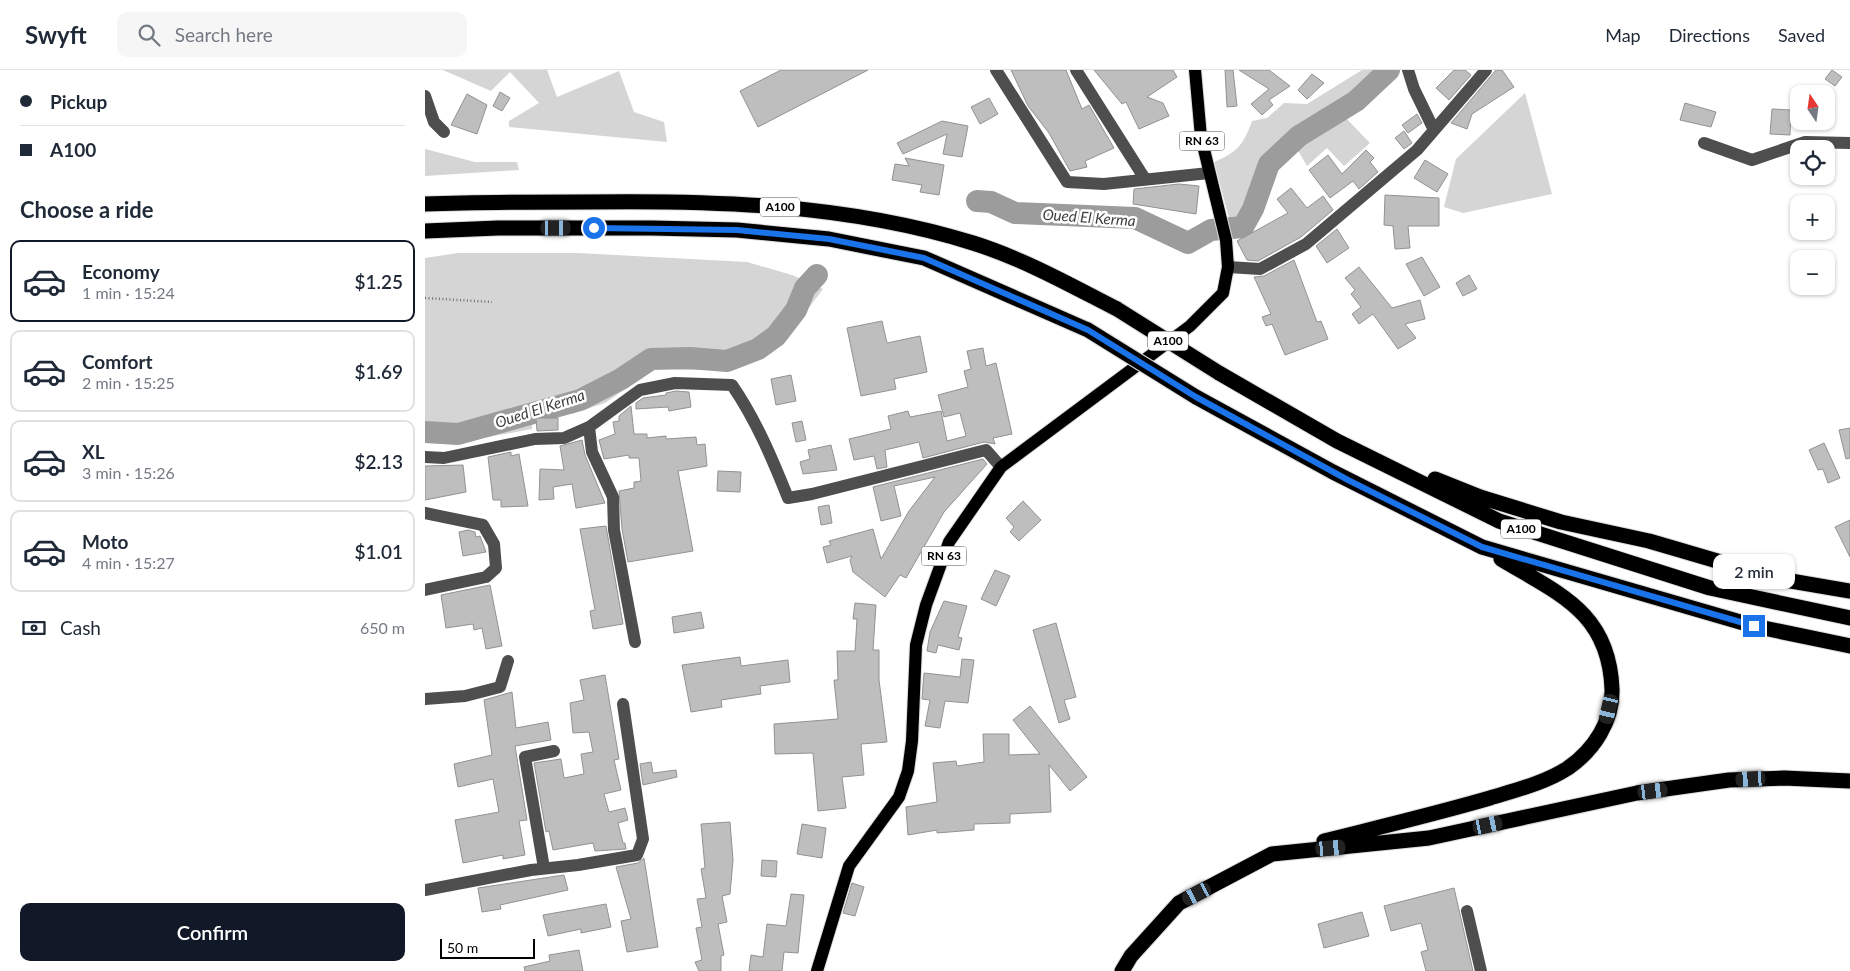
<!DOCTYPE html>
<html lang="en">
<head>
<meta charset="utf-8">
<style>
  body { margin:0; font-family:Lato,sans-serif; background:#f6f6f7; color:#1f2937; height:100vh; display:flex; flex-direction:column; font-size:19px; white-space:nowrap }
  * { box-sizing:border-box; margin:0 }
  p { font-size:16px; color:#747a83 }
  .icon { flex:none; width:28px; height:28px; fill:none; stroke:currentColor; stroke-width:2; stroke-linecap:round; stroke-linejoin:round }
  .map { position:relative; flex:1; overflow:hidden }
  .panel { display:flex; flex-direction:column; background:#fff; width:425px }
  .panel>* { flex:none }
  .banner { display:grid; align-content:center; height:110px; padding:0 20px; background:#fff }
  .needle { width:32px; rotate:347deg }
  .buttons { position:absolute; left:1365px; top:15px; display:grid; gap:10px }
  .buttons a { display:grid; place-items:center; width:45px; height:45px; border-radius:10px; background:#fff; box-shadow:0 1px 4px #0004; font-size:25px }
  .scale { position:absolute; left:15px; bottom:12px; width:95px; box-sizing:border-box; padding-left:5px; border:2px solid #000; border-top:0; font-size:14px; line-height:18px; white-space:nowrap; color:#000; -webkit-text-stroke:4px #fff; paint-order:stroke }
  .end { position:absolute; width:22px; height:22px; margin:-11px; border:6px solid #1a73e8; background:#fff; box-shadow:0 0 0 2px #fff }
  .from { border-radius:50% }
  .bubble { position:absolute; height:35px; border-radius:10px; background:#fff; box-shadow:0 1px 4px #0004; font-size:16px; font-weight:600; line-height:35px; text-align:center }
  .car { position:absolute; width:15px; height:30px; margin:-15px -8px; border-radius:6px; box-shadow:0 0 4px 1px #0007; background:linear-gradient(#222 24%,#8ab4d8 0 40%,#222 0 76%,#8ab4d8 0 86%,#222 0) }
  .banner b { display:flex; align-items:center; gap:18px; height:48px; font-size:19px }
  .banner b+b { border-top:1px solid #e0e1e3 }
  .banner i { width:12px; height:12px; background:#1f2937 }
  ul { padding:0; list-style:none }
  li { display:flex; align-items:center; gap:15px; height:82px; margin:0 10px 8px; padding:0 10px; border:2px solid #e0e1e3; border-radius:10px }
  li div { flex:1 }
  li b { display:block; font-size:19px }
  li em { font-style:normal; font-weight:600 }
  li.selected { border-color:#111827 }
  li>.icon { width:45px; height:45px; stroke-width:1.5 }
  h2 { padding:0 20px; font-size:22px; line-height:60px }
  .pay { display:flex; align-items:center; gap:12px; height:55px; padding:0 20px; font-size:19px }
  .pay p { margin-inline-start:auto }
  .cta { display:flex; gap:10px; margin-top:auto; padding:10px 20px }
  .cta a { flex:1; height:58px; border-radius:10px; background:#111827; color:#fff; font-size:20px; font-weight:600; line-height:58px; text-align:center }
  header { display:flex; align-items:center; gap:30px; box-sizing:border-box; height:70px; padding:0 25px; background:#fff; border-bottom:1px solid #e0e1e3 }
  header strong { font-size:24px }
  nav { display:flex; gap:28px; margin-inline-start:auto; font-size:18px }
  .search { width:350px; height:45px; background:#f6f6f7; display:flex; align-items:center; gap:12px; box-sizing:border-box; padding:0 18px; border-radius:10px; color:#747a83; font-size:19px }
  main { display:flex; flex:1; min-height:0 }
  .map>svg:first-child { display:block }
  .green { fill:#d5d5d5 }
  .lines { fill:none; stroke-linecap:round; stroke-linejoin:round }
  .river { stroke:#9c9c9c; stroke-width:22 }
  .building { fill:#bebebe; stroke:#929292 }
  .major-casing { stroke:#dbdbdb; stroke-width:14 }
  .highway-casing { stroke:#dbdbdb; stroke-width:17 }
  .path { stroke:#707070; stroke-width:2.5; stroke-dasharray:1 2.5; stroke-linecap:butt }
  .minor { stroke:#4e4e4e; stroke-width:12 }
  .major { stroke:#000; stroke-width:12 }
  .highway { stroke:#000; stroke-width:15 }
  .highway-bridge-casing { stroke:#dbdbdb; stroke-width:17; stroke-linecap:butt }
  .highway-bridge { stroke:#000; stroke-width:15 }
  .route { stroke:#1a73e8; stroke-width:6 }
  .labels { text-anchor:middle; stroke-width:5; stroke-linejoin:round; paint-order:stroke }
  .shield { fill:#fff; stroke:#4c4c4c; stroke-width:1 }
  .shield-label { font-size:12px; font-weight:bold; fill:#000 }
  .water-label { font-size:15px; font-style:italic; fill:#3d3d3d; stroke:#fff }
</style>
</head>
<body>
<header>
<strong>Swyft</strong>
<div class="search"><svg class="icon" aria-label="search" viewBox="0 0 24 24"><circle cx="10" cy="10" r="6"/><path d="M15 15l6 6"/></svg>Search here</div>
<nav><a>Map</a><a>Directions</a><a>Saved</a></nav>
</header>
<main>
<section class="panel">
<div class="banner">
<b><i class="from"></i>Pickup</b>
<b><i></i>A100</b>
</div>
<h2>Choose a ride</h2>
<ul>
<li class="selected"><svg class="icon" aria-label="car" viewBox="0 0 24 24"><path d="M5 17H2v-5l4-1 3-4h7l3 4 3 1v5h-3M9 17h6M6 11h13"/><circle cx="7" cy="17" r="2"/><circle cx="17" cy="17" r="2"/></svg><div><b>Economy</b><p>1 min · 15:24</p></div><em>$1.25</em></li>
<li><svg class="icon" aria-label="car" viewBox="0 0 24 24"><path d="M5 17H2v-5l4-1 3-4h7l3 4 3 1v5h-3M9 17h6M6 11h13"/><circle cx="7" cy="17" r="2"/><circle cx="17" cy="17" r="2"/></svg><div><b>Comfort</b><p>2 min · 15:25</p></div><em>$1.69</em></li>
<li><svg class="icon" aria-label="car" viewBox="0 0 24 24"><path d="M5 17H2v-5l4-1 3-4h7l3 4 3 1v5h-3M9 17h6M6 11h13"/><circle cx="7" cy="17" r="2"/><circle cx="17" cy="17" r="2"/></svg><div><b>XL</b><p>3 min · 15:26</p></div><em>$2.13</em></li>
<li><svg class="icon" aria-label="car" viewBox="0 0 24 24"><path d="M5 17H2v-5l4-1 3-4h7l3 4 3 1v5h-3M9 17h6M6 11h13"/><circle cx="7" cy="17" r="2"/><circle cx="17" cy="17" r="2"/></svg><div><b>Moto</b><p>4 min · 15:27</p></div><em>$1.01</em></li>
</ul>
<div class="pay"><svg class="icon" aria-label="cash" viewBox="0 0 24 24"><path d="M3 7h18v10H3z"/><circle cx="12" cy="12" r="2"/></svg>Cash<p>650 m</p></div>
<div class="cta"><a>Confirm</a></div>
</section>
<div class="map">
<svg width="1425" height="901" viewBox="0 0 1425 901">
  <rect width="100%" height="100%" fill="#fff"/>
  <!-- green -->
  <path class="green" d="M18 0H122L132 27 194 1 209 42 239 52 242 72 84 57V51L114 33 85 2 66 21Z
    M937 0H958L924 28 867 65 831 103 825 133 815 151 806 155 789 92C812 82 818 76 827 51L842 48 859 33 882 34Z
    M1100 23 1127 124 1038 143 1019 137 1031 89Z
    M917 44 945 73 919 96 902 78 882 96 871 77Z
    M0 79 50 92H92L94 100 0 106Z
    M33 183H153L322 192 367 205 398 219 365 263 319 293 278 300 230 299 180 333 147 344 108 346 107 359 36 372 0 370V188Z"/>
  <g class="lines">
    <!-- river -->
    <path class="river" d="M552 131 566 132 590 143 710 148 763 173 786 160 818 157 828 139 844 94 874 66 931 31 964 0
      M0 362 33 364 155 330 196 309 226 289 265 288 302 291 333 279 351 266 371 240 380 218 392 205"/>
  </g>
  <!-- building -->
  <path class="building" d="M356 0H443L333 57 315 21Z
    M586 0H641L657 39 664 35 689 78 660 91 662 97 645 101 624 63 603 36Z
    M669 0H748L752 7 722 27 738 33 744 46 714 59 701 32 697 34Z
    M800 0H808L812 36 802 37Z
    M814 0H844L865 16 844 30 848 35 837 45 826 34 844 19Z
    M1029 0H1040L1046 5 1024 30 1011 18Z
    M1071 0H1077L1089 17 1047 44 1042 59 1026 53Z
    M1407 0 1417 7 1410 16 1400 9Z
    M887 4 899 13 882 29 873 20Z
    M75 22 85 28 77 41 68 36Z
    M42 24 62 35 52 64 26 55Z
    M564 28 573 44 555 54 546 37Z
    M1260 33 1291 42 1286 57 1255 50Z
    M1347 39 1366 40 1365 65 1345 64Z
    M992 44 997 53 983 63 977 55Z
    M517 51 543 56 537 87 518 84 522 64 478 84 472 73Z
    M979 61 987 73 979 79 970 68Z
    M941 80 949 88 945 92 953 102 934 119 928 111 905 128 884 100 903 85 917 104Z
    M480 88 519 95 514 125 495 122 497 115 467 110 470 94 484 96Z
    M1000 90 1023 104 1012 122 989 108Z
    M754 114 774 116 771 144 708 134 709 119Z
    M866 118 882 138 898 126 908 140 876 167 833 191 822 190 812 171 863 143 852 129Z
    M960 125 1014 128V156H983L985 178 970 179 968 156 959 155Z
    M912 159 924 178 902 193 891 176Z
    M997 187 1015 217 999 226 981 194Z
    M869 190 892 252 896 251 903 269 860 285 847 254 841 256 837 247 846 244 829 207 839 206Z
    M934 197 967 238 995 230 1000 249 980 254 991 268 973 279 948 244 934 254 927 244 936 237 926 224 930 220 920 208Z
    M1044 205 1052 219 1038 226 1031 213Z
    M457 251 462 273 495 266 502 302 469 309 471 319 436 326 422 258Z
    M558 278 561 296 571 293 587 364 568 368 570 374 559 372 498 388 494 372 460 380 462 397 452 399 449 386 429 390 424 369 466 359 463 346 483 341 485 347 516 341 522 371 541 366 535 343 519 347 513 325 543 317 539 301 546 299 542 281Z
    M366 305 371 331 351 335 346 309Z
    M251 321 264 322 266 337 244 341 243 337 211 339V333L218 328 241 325V323Z
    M206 336 209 364H222V368L241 366V369L271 367 272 375 280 374 282 396 253 401 268 481 203 492 197 459 194 421 209 418V412L216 411 214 388H204V385L179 389 174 370 190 364 188 352 194 351V346Z
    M111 348H133V360L112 361Z
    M377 351 381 370 371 372 367 353Z
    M1425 358V388L1421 389 1414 360Z
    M157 370 160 385 180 433 151 438 147 414 128 417 129 429 114 430 115 399 139 400 135 376Z
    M1399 373 1415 408 1403 413 1398 399 1393 400 1384 380Z
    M406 375 412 400 378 404 375 392 385 389 383 380Z
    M86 382V386L94 384 103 436 76 437V430H68L63 387Z
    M558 389 562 394 519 442 481 508 475 505 460 527 428 502 425 490 427 486 402 493 398 477 406 475 404 471 448 459 456 489 484 441 510 407 469 416 476 446 456 451 448 417Z
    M38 395 41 422 0 430V396Z
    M293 401 316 402 315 422 292 421Z
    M598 431 616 450 594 471 585 462 589 457 581 448Z
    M404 435 407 453 396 455 393 437Z
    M1425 450V487L1410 457Z
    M181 456 198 554 168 559 165 541 170 540 155 459Z
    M43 460 50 462 51 467 55 466 61 482 38 486 34 462Z
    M570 500 585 506 571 536 556 529Z
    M65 515 77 576 61 579 57 558 49 560 48 554 21 558 16 525Z
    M519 531 542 536 533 567 537 568 534 580 513 575 511 583 502 581 505 562Z
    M430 533 451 535 448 580H454V610L462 672 436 674 439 705 417 707 421 738 393 741 388 683 350 684 349 654 413 649 409 610H413L412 581H430L432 549H428Z
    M276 542 279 558 249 563 247 547Z
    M631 553 651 627 639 630 645 649 634 653 608 560Z
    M315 587 316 596 363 590 365 612 335 616 336 624 296 630 297 637 266 642 257 595Z
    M537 589 549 590 543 633 520 631 515 658 500 656 505 630 497 629 499 603 535 607Z
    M180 605 194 689 189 690 196 720 179 724 184 742 200 738 203 750 193 753 198 773H200L201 779 170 781 168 773 128 780 124 761 121 762 109 693 136 689 139 708 159 704 156 684 168 682 164 662 148 663 145 633 159 630 155 610Z
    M87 622 91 658 123 652 126 670 90 676 102 750 94 751 100 785 78 789V785L38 793 30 750 74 742 68 709 33 717 29 694 67 685 59 630Z
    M605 636 662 707 645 721 624 695 626 742 585 744V753L549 754V760L512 763V760L483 765 481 737 512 732 508 693 531 691 532 696 559 692 558 664H584V685L615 684 588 650Z
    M226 692 228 703 251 700 252 707 218 715 215 694Z
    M305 752 308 790 305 824 297 826 302 852 293 854 299 885 296 886V901H274L270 892 277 890 271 858 277 857 272 829 281 828 276 799 280 798 276 754Z
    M377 754 401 758 397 788 372 784Z
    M219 788 233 877 202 882 196 851 206 849 191 797 213 793Z
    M337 790 352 791 351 807 336 806Z
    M139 805 143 820 75 835 76 839 57 842 53 818Z
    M427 813 439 817 430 846 418 843Z
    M1029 818 1048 901H1001L996 882 1003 880 996 853 966 861 959 836Z
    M366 824 379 825 373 883 359 882 357 901H324L326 885 338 887 342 854 361 856Z
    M181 834 186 857 156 863V859L123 866 118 845Z
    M937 842 944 866 899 878 893 854Z
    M154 880 158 901H100L99 897 125 891 124 885Z"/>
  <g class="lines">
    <!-- major casing -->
    <g class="major-casing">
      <path id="major" d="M392 901 424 796 474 727 483 701 487 671 491 575 501 535 524 472 576 397 765 256 798 223 803 197 801 170 776 67 770 0"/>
    </g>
    <!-- highway casing -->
    <g class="highway-casing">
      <path id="highway" d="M0 134C53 132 106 132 159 132 289 130 423 134 548 173 599 189 645 215 692 239
        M0 161 73 158H227L312 160 404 169 499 188 663 260
        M794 303 912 371 1074 451 1285 518 1425 548
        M771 327 908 402 1057 477 1329 556 1425 576
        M1010 409 1055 427 1136 452 1224 471 1354 509 1425 521
        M899 771C955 757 1010 744 1065 728 1091 720 1120 713 1143 698 1169 680 1188 651 1187 619 1184 542 1134 524 1076 489
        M697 901 706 886 754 833 847 784 1004 768 1212 723 1304 710 1359 708 1425 711"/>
    </g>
    <!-- path -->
    <path class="path" d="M0 228 67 232"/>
    <!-- minor -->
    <path class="minor" d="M571 0 642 112 679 114 784 103
      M651 0 720 109
      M983 0 989 19 1009 60
      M0 26 9 52 19 62
      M1279 73 1327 90 1380 72 1425 73
      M803 197 835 199 881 174 992 80 1061 0
      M164 357 167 382 188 427 189 460 210 572
      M0 387 19 388 110 369 139 368 164 357 215 320 250 313 307 315C331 350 347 388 363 428L387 424 561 380 576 397
      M0 443 58 455 69 474 71 498 61 507 0 520
      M0 629 40 626 75 617 83 591
      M119 798 100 687 129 681
      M0 820 106 800 153 795 212 785 218 769 198 634
      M1042 841 1056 901"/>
    <!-- major -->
    <use href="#major" class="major"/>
    <!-- highway -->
    <use href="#highway" class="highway"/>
    <!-- highway-bridge casing -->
    <g class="highway-bridge-casing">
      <path id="highway-bridge" d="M692 239 794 303
        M663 260 771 327"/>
    </g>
    <!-- highway-bridge -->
    <use href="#highway-bridge" class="highway-bridge"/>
  </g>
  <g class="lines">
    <!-- route -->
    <path class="route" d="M169 158 312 160 404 169 499 188 663 260 771 327 923 410 1057 477 1329 556"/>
  </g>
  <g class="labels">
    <!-- shield labels -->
    <g class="shield">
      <rect x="754.5" y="61.5" width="45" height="19" rx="4"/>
      <rect x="335" y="127.5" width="40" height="19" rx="4"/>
      <rect x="723" y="261.5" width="40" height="19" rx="4"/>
      <rect x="1076" y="449.5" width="40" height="19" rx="4"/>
      <rect x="496.5" y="476.5" width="45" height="19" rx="4"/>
    </g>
    <g class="shield-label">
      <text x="777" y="75">RN 63</text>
      <text x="355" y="141">A100</text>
      <text x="743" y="275">A100</text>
      <text x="1096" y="463">A100</text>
      <text x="519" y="490">RN 63</text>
    </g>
    <!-- water labels -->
    <g class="water-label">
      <text transform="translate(664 148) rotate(4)" y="5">Oued El Kerma</text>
      <text transform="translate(115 339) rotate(-18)" y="5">Oued El Kerma</text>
    </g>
  </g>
</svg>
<div class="buttons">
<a><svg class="needle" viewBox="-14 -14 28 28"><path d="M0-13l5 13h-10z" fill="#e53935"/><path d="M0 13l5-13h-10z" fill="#747a83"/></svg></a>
<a><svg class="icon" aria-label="locate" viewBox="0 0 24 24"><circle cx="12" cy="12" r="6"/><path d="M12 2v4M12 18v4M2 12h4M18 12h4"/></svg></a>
<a>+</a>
<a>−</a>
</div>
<div class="scale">50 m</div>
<i class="end from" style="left:169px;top:158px"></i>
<i class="end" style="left:1329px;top:556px"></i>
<div class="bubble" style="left:1288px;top:484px;width:82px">2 min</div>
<i class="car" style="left:131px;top:158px;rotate:90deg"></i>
<i class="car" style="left:1184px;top:639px;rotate:193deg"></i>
<i class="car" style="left:1326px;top:709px;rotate:267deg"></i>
<i class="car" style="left:1228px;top:721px;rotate:83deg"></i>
<i class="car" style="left:1063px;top:755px;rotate:78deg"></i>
<i class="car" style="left:906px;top:778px;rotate:85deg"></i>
<i class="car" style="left:772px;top:824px;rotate:243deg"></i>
</div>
</main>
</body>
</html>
